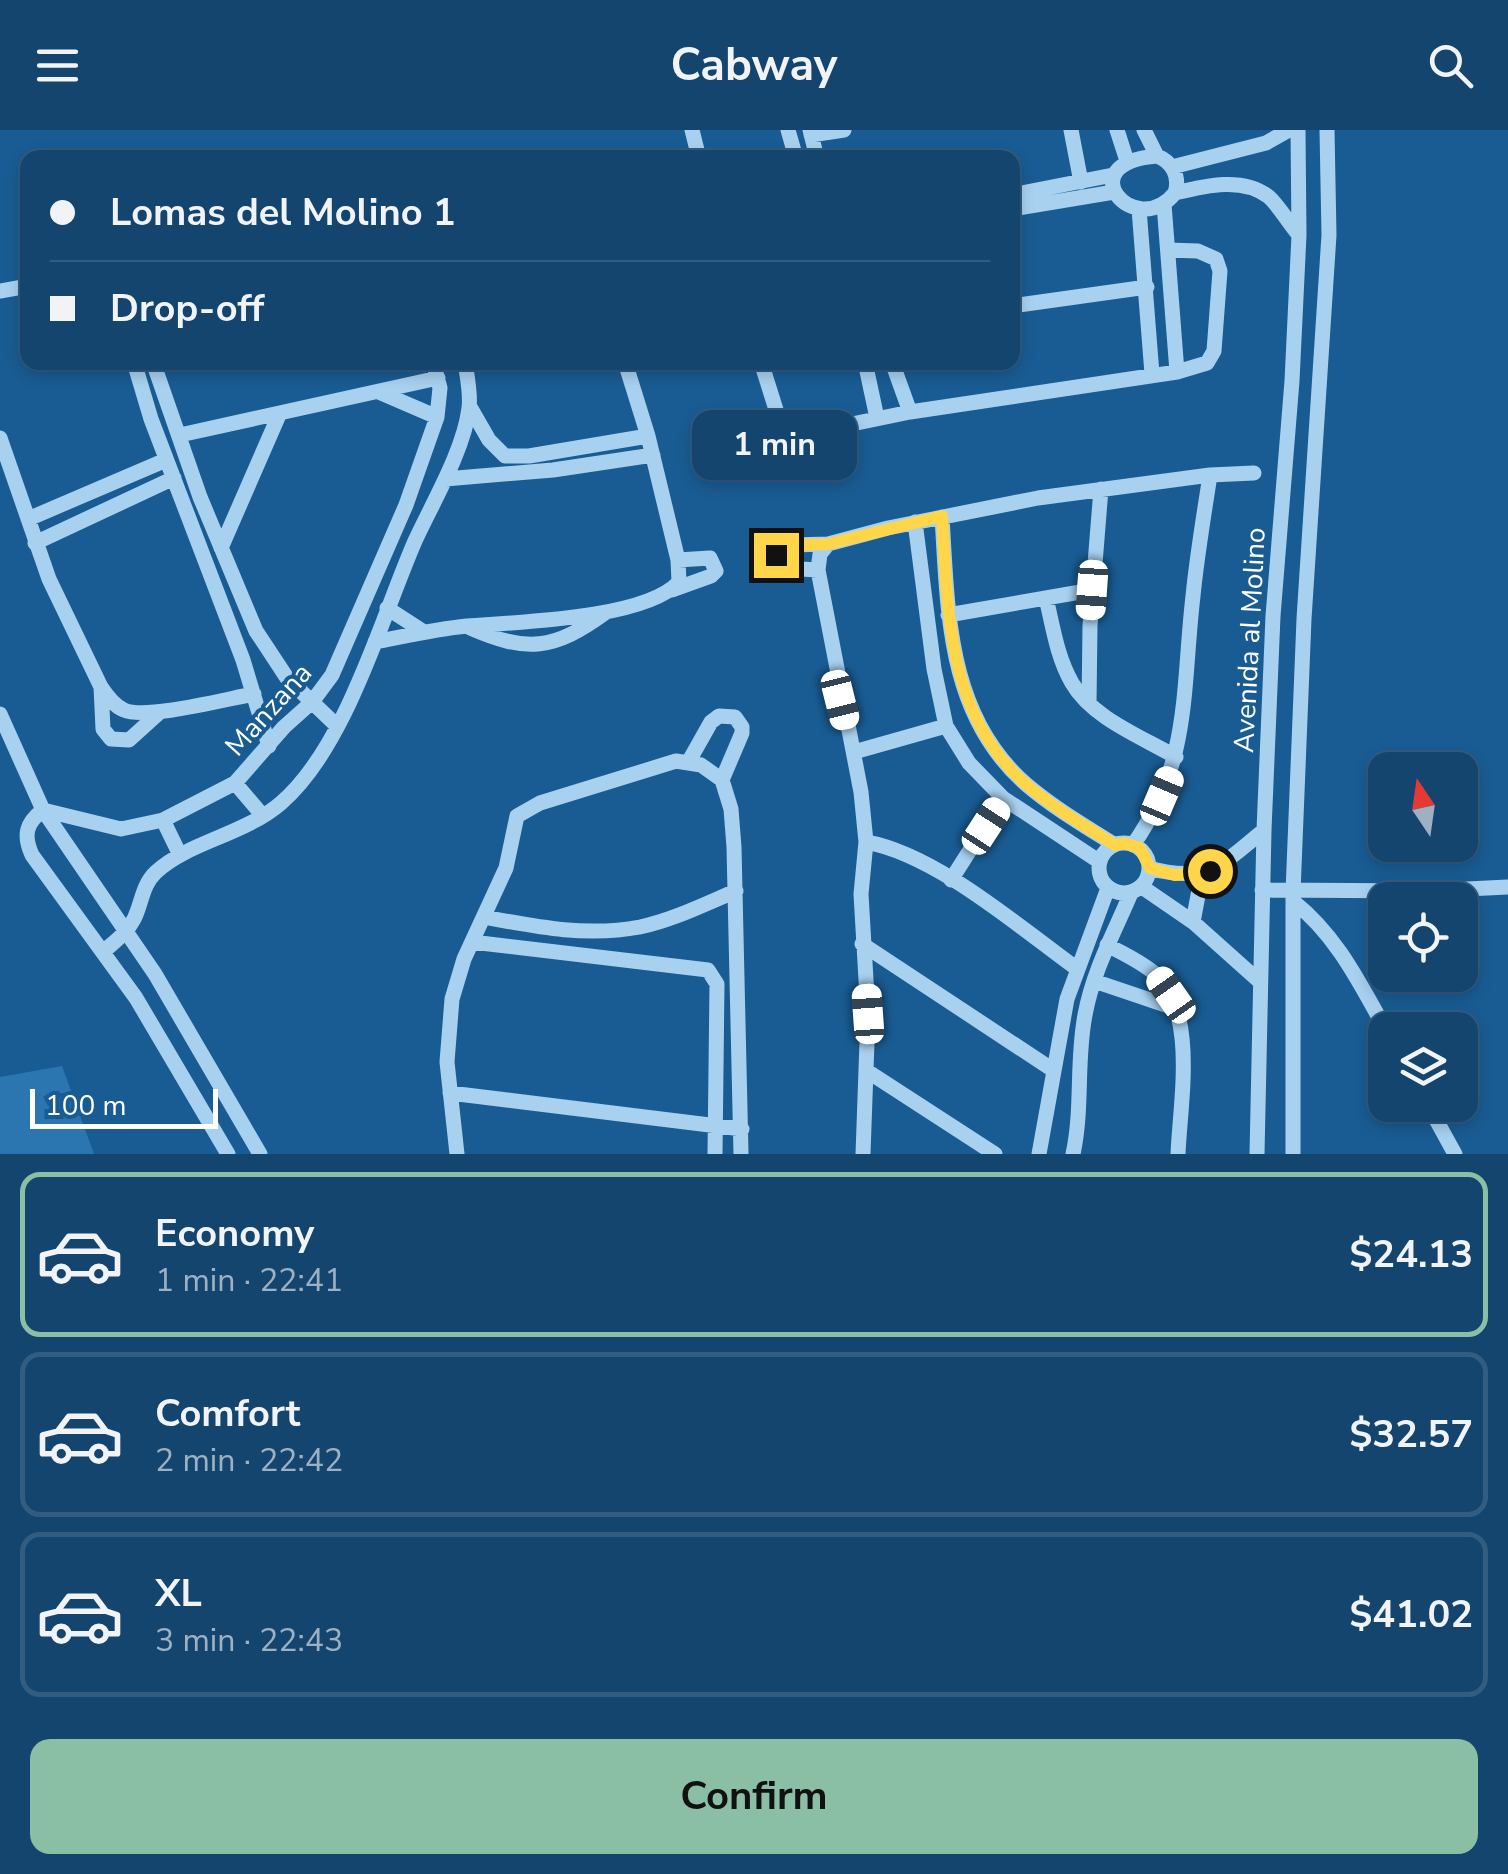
<!DOCTYPE html>
<html lang="en">
<head>
<meta charset="utf-8">
<style>
  body { margin:0; font-family:"Nunito Sans",sans-serif; background:#204f76; color:#f1f3f6; height:100vh; display:flex; flex-direction:column; font-size:38px; white-space:nowrap }
  * { box-sizing:border-box; margin:0 }
  p { font-size:32px; color:#9db1c2 }
  .icon { flex:none; width:55px; height:55px; fill:none; stroke:currentColor; stroke-width:2; stroke-linecap:round; stroke-linejoin:round }
  .map { position:relative; height:1024px; overflow:hidden }
  .details { display:flex; flex-direction:column; background:#13456e; flex:1 }
  .details>* { flex:none }
  .hud { position:absolute; left:20px; top:20px; width:1000px; height:220px; border-radius:20px; box-shadow:0 5px 15px #0003,0 0 0 2px #325d81; display:grid; align-content:center; height:220px; padding:0 30px; background:#13456e }
  .needle { width:65px; rotate:347deg }
  .fabs { position:absolute; left:1368px; top:622px; display:grid; gap:20px }
  .fabs a { display:grid; place-items:center; width:110px; height:110px; border-radius:20px; background:#13456e; box-shadow:0 5px 15px #0003,0 0 0 2px #325d81; font-size:50px }
  .scale { position:absolute; left:30px; bottom:25px; width:188px; box-sizing:border-box; padding-left:10px; border:5px solid #fff; border-top:0; font-size:28px; line-height:35px; white-space:nowrap; color:#fff; -webkit-text-stroke:8px #195c93; paint-order:stroke }
  .end { position:absolute; width:45px; height:45px; margin:-22px; border:12px solid #ffd54a; background:#111; box-shadow:0 0 0 5px #111 }
  .from { border-radius:50% }
  .bubble { position:absolute; height:70px; border-radius:20px; background:#13456e; box-shadow:0 5px 15px #0003,0 0 0 2px #325d81; font-size:32px; font-weight:700; line-height:70px; text-align:center }
  .car { position:absolute; width:30px; height:60px; margin:-30px -15px; border-radius:12px; box-shadow:0 0 8px 2px #0007; background:linear-gradient(#fff 24%,#345 0 40%,#fff 0 76%,#345 0 86%,#fff 0) }
  .hud b { display:flex; align-items:center; gap:35px; height:95px; font-size:38px }
  .hud b+b { border-top:2px solid #325d81 }
  .hud i { width:25px; height:25px; background:#f1f3f6 }
  ul { padding:18px 0 0; list-style:none }
  li { display:flex; align-items:center; gap:30px; height:165px; margin:0 20px 15px; padding:0 10px; border:5px solid #325d81; border-radius:20px }
  li div { flex:1 }
  li b { display:block; font-size:38px }
  li em { font-style:normal; font-weight:700 }
  li.active { border-color:#8abfa5 }
  li>.icon { width:90px; height:90px; stroke-width:1.5 }
  .cta { display:flex; gap:20px; margin-top:auto; padding:20px 30px }
  .cta a { flex:1; height:115px; border-radius:20px; background:#8abfa5; color:#111; font-size:40px; font-weight:700; line-height:115px; text-align:center }
  header { display:flex; justify-content:space-between; align-items:center; height:130px; padding:0 30px; background:#13456e; font-size:45px; font-weight:700 }
  .map>svg:first-child { display:block }
  .green { fill:#2b76b1 }
  .lines { fill:none; stroke-linecap:round; stroke-linejoin:round }
  .minor { stroke:#a8d1f0; stroke-width:15 }
  .route { stroke:#ffd54a; stroke-width:12 }
  .labels { text-anchor:middle; stroke-width:8; stroke-linejoin:round; paint-order:stroke }
  .street-label { font-size:28px; fill:#fff; stroke:#195c93 }
</style>
</head>
<body>
<header><svg class="icon" aria-label="menu" viewBox="0 0 24 24"><path d="M4 6h16M4 12h16M4 18h16"/></svg>Cabway<svg class="icon" aria-label="search" viewBox="0 0 24 24"><circle cx="10" cy="10" r="6"/><path d="M15 15l6 6"/></svg></header>
<div class="map">
<svg width="1508" height="1024" viewBox="0 0 1508 1024">
  <rect width="100%" height="100%" fill="#195c93"/>
  <!-- green -->
  <path class="green" d="M62 936 94 1024H0V947Z"/>
  <g class="lines">
    <!-- minor -->
    <path class="minor" d="M692 0 699 28
      M788 0 796 28
      M810 0 817 28
      M1071 0 1081 52
      M1117 0 1127 31
      M1144 0 1157 26
      M811 5 844 0
      M1157 26C1173 32 1180 47 1175 63 1135 112 1067 33 1157 26Z
      M1172 37 1266 13 1289 0
      M1175 63C1204 56 1243 46 1269 67 1280 77 1289 94 1299 105
      M1012 65 1113 45
      M1164 74 1177 242
      M1012 79 1114 62
      M1139 79 1152 244
      M0 161 28 156
      M1012 176 1147 157
      M134 232 151 289 243 530 269 616
      M153 232 200 367 256 501 287 548 337 596
      M761 232 778 286
      M865 232 877 288
      M892 232 910 282
      M379 262 437 287
      M470 277 489 310 505 326H529L648 306
      M823 298 778 286 748 306 751 313 755 314 910 282 1177 242 1207 233 1214 221 1220 141 1216 129 1198 121 1168 120
      M180 305 438 248
      M0 308 49 449 101 557C107 566 114 576 124 580 146 590 226 569 254 564
      M445 349 553 340 653 325
      M942 387C948 483 947 586 1027 655 1054 678 1085 696 1115 715
      M28 389 166 330
      M915 392 934 539 946 596 969 633 1003 668 1100 732
      M35 413 174 348
      M828 414 820 424 818 440 861 662 866 712 861 764 868 884 863 1024
      M221 418 279 285
      M818 440 784 438 776 432V425L791 415 828 414 888 398 1038 368 1210 345 1254 343
      M672 460 711 446 716 441 710 428 678 430
      M1046 468C1053 497 1057 527 1072 553 1092 588 1142 607 1176 627
      M387 478 424 502
      M948 485 1092 460
      M470 498C527 523 554 520 605 483
      M375 512C406 506 436 499 467 496 518 492 645 489 679 452L678 430 648 306 625 232
      M101 557 103 599 111 609 129 610 160 582
      M1089 573 1090 496 1101 359
      M0 584 43 680 155 844 260 1024
      M854 622 946 596
      M689 631 711 592 719 586 735 587 742 597V603L722 650
      M235 653 263 686
      M43 680 121 699 163 690 235 653 284 597 312 572 332 545 406 375 437 287 440 258 433 232
      M43 680C26 693 23 705 32 725L136 868 228 1024
      M163 690 180 725
      M866 712C935 724 1018 796 1076 838
      M1099 738a25 25 0 1 1 50 0a25 25 0 1 1-50 0Z
      M1133 715C1191 632 1182 561 1193 466 1197 425 1204 385 1210 345
      M1149 738C1206 754 1222 735 1264 700
      M951 750 1003 668
      M1142 757 1193 792 1259 851
      M1262 760 1426 761 1508 757
      M1293 771C1337 806 1359 852 1386 900
      M484 787C537 797 587 807 640 797 673 790 705 774 736 761
      M1193 792 1202 744
      M472 812 708 840 717 854 715 1024
      M862 814 1053 940
      M1107 815C1122 823 1140 831 1154 843 1198 881 1180 972 1178 1024
      M103 822C114 812 127 803 134 789 142 773 142 755 156 742 188 712 244 705 281 673 346 617 381 489 415 411 433 372 464 320 469 278 471 264 467 246 465 232
      M1094 851 1177 879
      M867 941 995 1024
      M450 963 742 999
      M1428 975 1455 1024
      M457 1024 447 932 452 869 464 829 506 738 517 686 540 673 676 631 701 635 722 650 731 679 734 717 741 1024
      M1039 1024 1067 869 1108 758
      M1073 1024C1083 978 1076 931 1085 885 1093 841 1114 803 1131 763
      M1257 1024 1264 700 1273 486 1292 251 1299 105 1298 0
      M1293 1024V762L1304 489 1329 105 1327 0"/>
  </g>
  <g class="lines">
    <!-- route -->
    <path class="route" d="M776 425 791 415 828 414 942 386C948 483 947 586 1027 655 1054 678 1085 696 1115 715L1124 713 1140 718 1150 738 1175 745 1210 741"/>
  </g>
  <g class="labels">
    <!-- street labels -->
    <g class="street-label">
      <text transform="translate(1249 510) rotate(-87)" y="10">Avenida al Molino</text>
      <text transform="translate(268 579) rotate(-48)" y="10">Manzana</text>
    </g>
  </g>
</svg>
<div class="fabs">
<a><svg class="needle" viewBox="-14 -14 28 28"><path d="M0-13l5 13h-10z" fill="#e53935"/><path d="M0 13l5-13h-10z" fill="#9db1c2"/></svg></a>
<a><svg class="icon" aria-label="locate" viewBox="0 0 24 24"><circle cx="12" cy="12" r="6"/><path d="M12 2v4M12 18v4M2 12h4M18 12h4"/></svg></a>
<a><svg class="icon" aria-label="layers" viewBox="0 0 24 24"><path d="M12 4l9 5-9 5-9-5zM3 14l9 5 9-5"/></svg></a>
</div>
<div class="scale">100 m</div>
<i class="end from" style="left:1210px;top:741px"></i>
<i class="end" style="left:776px;top:425px"></i>
<div class="bubble" style="left:692px;top:280px;width:165px">1 min</div>
<i class="car" style="left:1092px;top:460px;rotate:184deg"></i>
<i class="car" style="left:840px;top:570px;rotate:166deg"></i>
<i class="car" style="left:1162px;top:666px;rotate:23deg"></i>
<i class="car" style="left:986px;top:696px;rotate:33deg"></i>
<i class="car" style="left:1171px;top:865px;rotate:325deg"></i>
<i class="car" style="left:868px;top:884px;rotate:356deg"></i>
<div class="hud">
<b><i class="from"></i>Lomas del Molino 1</b>
<b><i></i>Drop-off</b>
</div>
</div>
<section class="details">
<ul>
<li class="active"><svg class="icon" aria-label="car" viewBox="0 0 24 24"><path d="M5 17H2v-5l4-1 3-4h7l3 4 3 1v5h-3M9 17h6M6 11h13"/><circle cx="7" cy="17" r="2"/><circle cx="17" cy="17" r="2"/></svg><div><b>Economy</b><p>1 min · 22:41</p></div><em>$24.13</em></li>
<li><svg class="icon" aria-label="car" viewBox="0 0 24 24"><path d="M5 17H2v-5l4-1 3-4h7l3 4 3 1v5h-3M9 17h6M6 11h13"/><circle cx="7" cy="17" r="2"/><circle cx="17" cy="17" r="2"/></svg><div><b>Comfort</b><p>2 min · 22:42</p></div><em>$32.57</em></li>
<li><svg class="icon" aria-label="car" viewBox="0 0 24 24"><path d="M5 17H2v-5l4-1 3-4h7l3 4 3 1v5h-3M9 17h6M6 11h13"/><circle cx="7" cy="17" r="2"/><circle cx="17" cy="17" r="2"/></svg><div><b>XL</b><p>3 min · 22:43</p></div><em>$41.02</em></li>
</ul>
<div class="cta"><a>Confirm</a></div>
</section>
</body>
</html>
